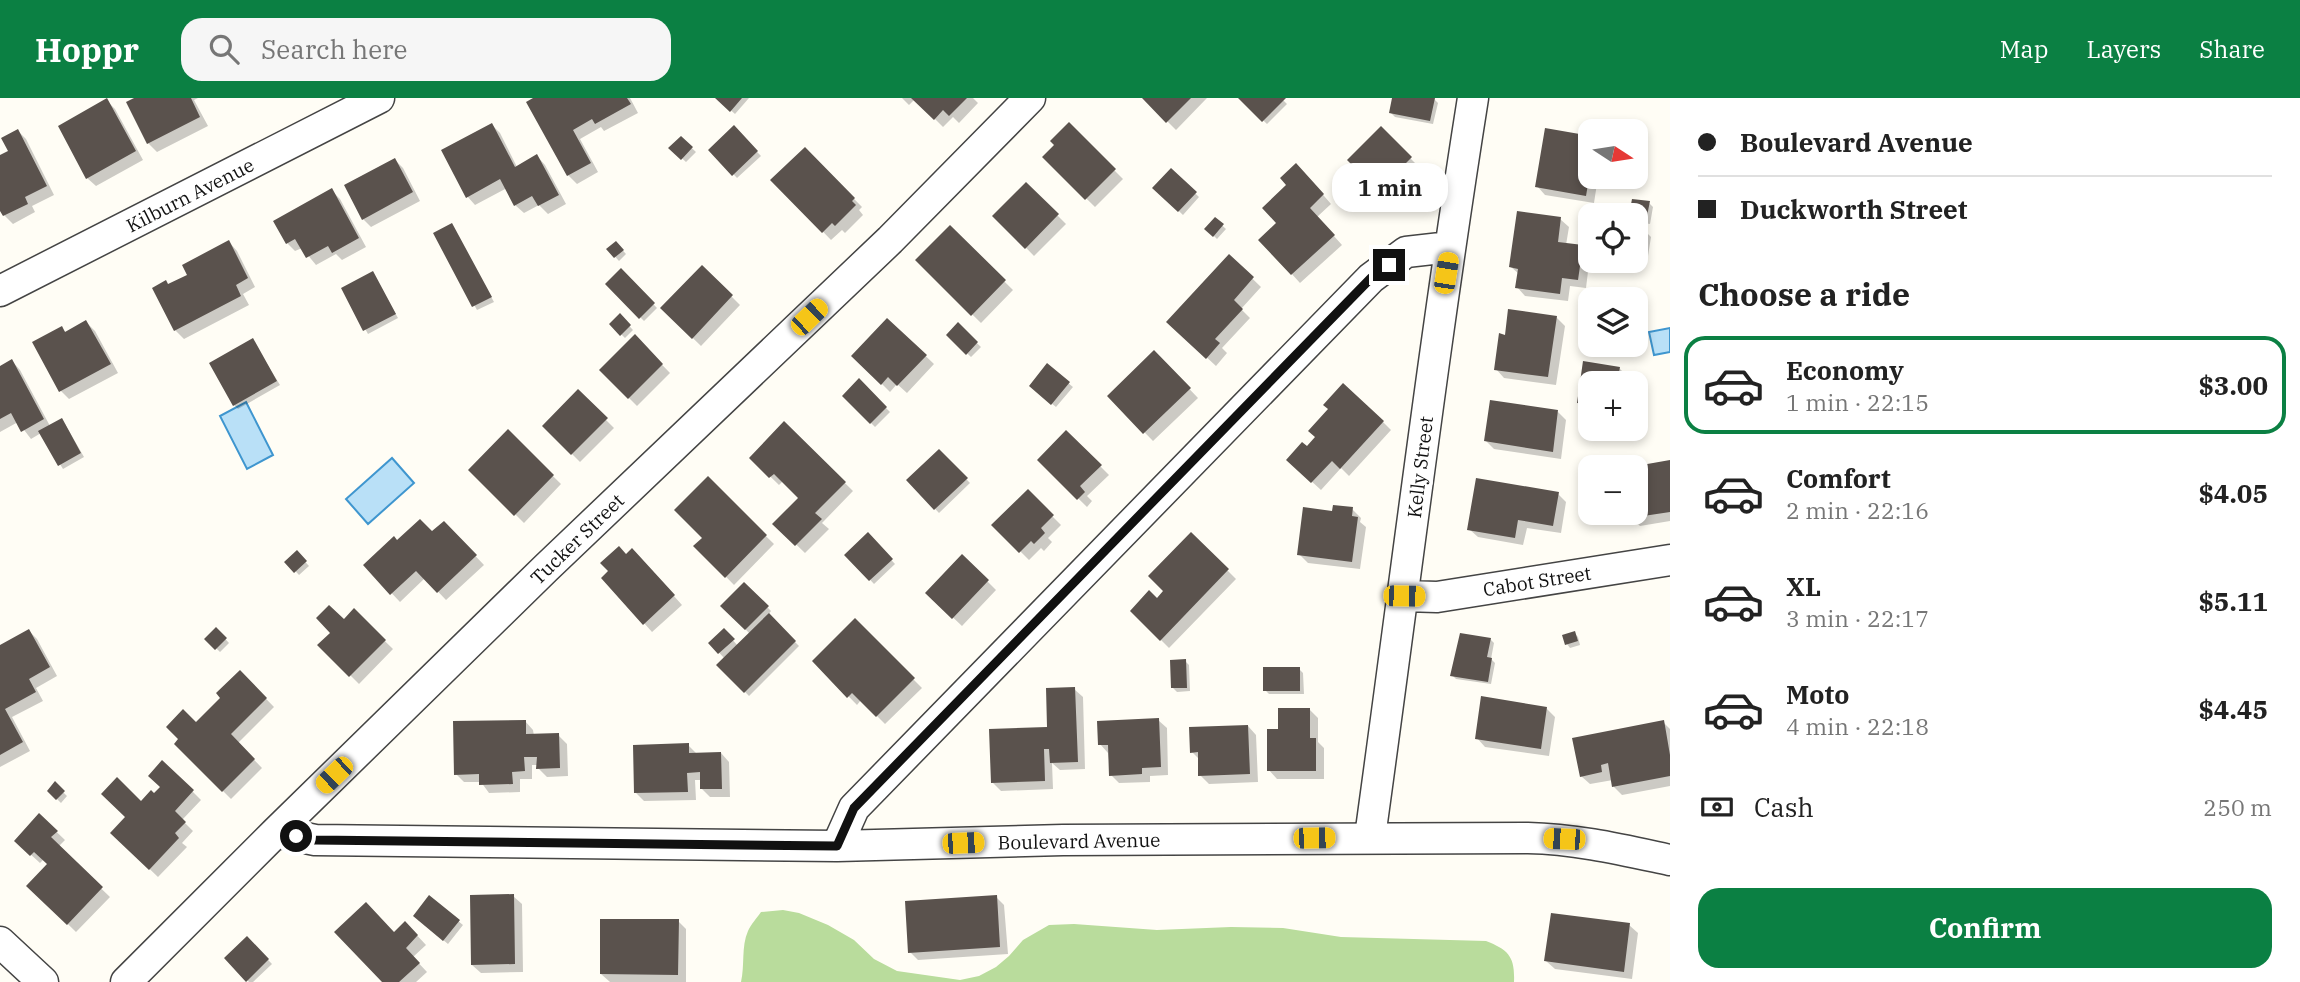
<!DOCTYPE html>
<html lang="en">
<head>
<meta charset="utf-8">
<style>
  body { margin:0; font-family:"IBM Plex Serif",serif; background:#f6f6f6; color:#222; height:100vh; display:flex; flex-direction:column; font-size:26px; white-space:nowrap }
  * { box-sizing:border-box; margin:0 }
  p { font-size:23px; color:#767676 }
  .icon { flex:none; width:38px; height:38px; fill:none; stroke:currentColor; stroke-width:2; stroke-linecap:round; stroke-linejoin:round }
  .map { position:relative; flex:1; overflow:hidden }
  .panel { display:flex; flex-direction:column; background:#fff; width:630px }
  .panel>* { flex:none }
  .guide { display:grid; align-content:center; height:154px; padding:0 28px; background:#fff }
  .needle { width:46px; rotate:102deg }
  .controls { position:absolute; left:1578px; top:21px; display:grid; gap:14px }
  .controls a { display:grid; place-items:center; width:70px; height:70px; border-radius:14px; background:#fff; box-shadow:0 4px 10px #0003; font-size:35px }
  .end { position:absolute; width:32px; height:32px; margin:-16px; border:9px solid #111; background:#fff; box-shadow:0 0 0 4px #fff }
  .from { border-radius:50% }
  .bubble { position:absolute; height:49px; border-radius:21px; background:#fff; box-shadow:0 4px 10px #0003; font-size:23px; font-weight:800; line-height:49px; text-align:center }
  .car { position:absolute; width:21px; height:42px; margin:-21px -10px; border-radius:9px; box-shadow:0 0 5px 2px #0007; background:linear-gradient(#f5c518 24%,#345 0 40%,#f5c518 0 76%,#345 0 86%,#f5c518 0) }
  .guide b { display:flex; align-items:center; gap:24px; height:66px; font-size:26px }
  .guide b+b { border-top:2px solid #e0e0e0 }
  .guide i { width:18px; height:18px; background:#222 }
  ul { padding:0; list-style:none }
  li { display:flex; align-items:center; gap:21px; height:98px; margin:0 14px 10px; padding:0 14px; border:4px solid transparent; border-radius:21px }
  li div { flex:1 }
  li b { display:block; font-size:26px }
  li em { font-style:normal; font-weight:800 }
  li.selected { border-color:#0b8043 }
  li>.icon { width:63px; height:63px; stroke-width:1.5 }
  h2 { padding:0 28px; font-size:32px; line-height:84px }
  .pay { display:flex; align-items:center; gap:18px; height:77px; padding:0 28px; font-size:26px }
  .pay p { margin-inline-start:auto }
  .primary-button { display:flex; gap:14px; margin-top:auto; padding:14px 28px }
  .primary-button a { flex:1; height:80px; border-radius:21px; background:#0b8043; color:#fff; font-size:28px; font-weight:800; line-height:80px; text-align:center }
  header { display:flex; align-items:center; gap:42px; box-sizing:border-box; height:98px; padding:0 35px; background:#0b8043; color:#fff }
  header strong { font-size:33px }
  nav { display:flex; gap:38px; margin-inline-start:auto; font-size:24px }
  .search { width:490px; height:63px; background:#f6f6f6; display:flex; align-items:center; gap:18px; box-sizing:border-box; padding:0 24px; border-radius:21px; color:#767676; font-size:26px }
  main { display:flex; flex:1; min-height:0 }
  .map>svg:first-child { display:block }
  .forest { fill:#b9dc9c }
  .water { fill:#b9e0f7; stroke:#3f96cf; stroke-width:2 }
  .shadow { fill:#0003 }
  .building { fill:#5a524d }
  .lines { fill:none; stroke-linecap:round; stroke-linejoin:round }
  .street-casing { stroke:#444; stroke-width:33 }
  .street { stroke:#fff; stroke-width:30 }
  .route { stroke:#111; stroke-width:9 }
  .labels { text-anchor:middle; stroke-width:7; stroke-linejoin:round; paint-order:stroke }
  .street-label { font-size:19px; fill:#111; stroke:#fff }
</style>
</head>
<body>
<header>
<strong>Hoppr</strong>
<div class="search"><svg class="icon" aria-label="search" viewBox="0 0 24 24"><circle cx="10" cy="10" r="6"/><path d="M15 15l6 6"/></svg>Search here</div>
<nav><a>Map</a><a>Layers</a><a>Share</a></nav>
</header>
<main>
<div class="map">
<svg width="1670" height="884" viewBox="0 0 1670 884">
  <rect width="100%" height="100%" fill="#fffdf5"/>
  <!-- forest -->
  <path class="forest" d="M783 812 799 815 828 827 854 842 874 861 897 873 960 882 979 878 996 869 1009 858 1023 842 1049 827 1074 826 1157 832 1231 829 1283 830 1341 839 1486 843C1509 852 1515 859 1514 884H741C745 867 741 849 748 833 751 826 757 820 761 814Z"/>
  <!-- water -->
  <path class="water" d="M1670 230V254L1654 257 1649 234Z
    M246 304 273 357 247 371 220 318Z
    M392 360 414 385 368 426 346 401Z"/>
  <!-- shadow -->
  <path class="shadow" d="M138 0H198L194 2 208 28 157 54 148 45Z
    M537 0H630L638 15 604 33 601 29 580 41 598 74 577 86 568 77Z
    M717 0H749L735 16Z
    M902 0H973L978 5 959 25 953 19 943 29 915 1 909 7Z
    M1144 0H1207L1176 32Z
    M1240 0H1281L1287 6 1267 26Z
    M1394 0 1434 1 1438 5 1433 26 1395 19 1391 15Z
    M107 3 115 11 143 62 96 88 87 80Z
    M492 27 500 35 517 69 537 58 545 67 566 106 548 116 539 107 524 115 515 107 507 90 475 107 467 98Z
    M1069 27 1123 81 1095 109 1044 59 1056 47Z
    M734 30 761 58 737 80 711 52Z
    M1381 31 1419 69 1407 81 1413 87 1405 95 1399 89 1388 100 1349 62Z
    M18 33 26 41 54 97 32 108 35 114 13 126 4 117 0 109V59L10 54Z
    M681 40 696 54 686 64 671 50Z
    M1591 40V79H1598L1594 105 1545 97 1537 88Z
    M805 51 862 109 859 112 863 117 845 135 842 132 831 142 773 82Z
    M395 62 403 70 420 103 371 129 363 121Z
    M1171 72 1199 99 1183 117 1155 90Z
    M1305 76 1331 106 1317 119 1342 147 1300 185 1261 142 1278 125Z
    M1026 86 1066 126 1034 158 995 118Z
    M331 92 340 101 366 149 342 162 336 156 316 167 302 150 295 153 287 145Z
    M1634 103 1649 105 1653 109 1650 126 1636 124V117H1631Z
    M1215 121 1226 131 1217 141 1207 131Z
    M1560 121 1569 129 1566 147 1582 149 1590 157 1586 190 1570 188 1568 203 1525 198 1517 189 1519 176 1511 169Z
    M452 127 494 204 477 212 435 136Z
    M950 130 1013 192 981 225 917 162Z
    M1636 133 1647 135 1651 139 1648 158 1636 156Z
    M229 144 237 153 255 189 243 196 249 207 184 241 175 232 169 188 189 178Z
    M616 145 626 156 619 163 609 152Z
    M1229 158 1261 189 1241 211 1250 220 1222 250 1227 255 1216 268 1177 232Z
    M702 169 740 207 701 248 662 210Z
    M621 173 657 210 644 223 607 186Z
    M373 175 398 220 368 236 343 191Z
    M620 218 633 232 625 240 611 226Z
    M1556 219 1565 228 1556 287 1504 280 1496 271 1506 239Z
    M888 222 934 266 907 295 897 286 890 294 854 258Z
    M86 224 95 233 118 275 69 301 61 293 35 245 61 230 67 235Z
    M958 227 981 249 971 259 948 237Z
    M635 239 670 275 637 308 601 272Z
    M253 243 280 287 238 311 234 307Z
    M1154 254 1198 300 1153 343 1109 298Z
    M12 263 20 272 50 328 65 326 84 359 63 371 41 335 31 341 18 324 0 334V270Z
    M1584 265 1619 270 1623 274 1621 285H1591V310L1583 309 1579 305Z
    M1047 268 1073 289 1056 309 1035 292Z
    M859 283 890 314 875 329 844 298Z
    M578 294 614 330 580 364 544 328Z
    M1558 314 1566 322 1561 361 1494 351 1486 343Z
    M1383 324 1391 332 1349 378 1341 370 1321 392 1297 370Z
    M785 326 853 393 822 425 829 431 805 455 775 426 801 400 783 383 779 387 751 360Z
    M508 334 561 386 524 425 471 372Z
    M1066 334 1109 377 1087 398 1092 403 1087 409 1039 362Z
    M939 353 970 385 939 415 908 382Z
    M1670 364V423L1640 428 1631 419V415H1636Z
    M708 381 774 446 734 487 696 448 704 440Z
    M1028 394 1061 427 1048 440 1052 444 1044 453 1041 450 1029 462 994 427Z
    M1558 396 1566 404 1561 435 1527 430 1523 447 1478 439 1469 431Z
    M1352 411 1361 420 1360 424 1366 429 1360 471 1308 465 1299 456Z
    M444 425 484 467 446 502 425 480 400 504 365 467 398 444 433 436Z
    M1191 436 1236 481 1169 550 1132 513 1157 502 1166 493Z
    M868 437 895 466 874 486 847 457Z
    M297 455 309 468 299 477 287 464Z
    M626 458 641 461 682 507 652 534 644 525 610 473Z
    M962 458 996 492 962 528 927 495Z
    M745 486 771 513 768 517 799 548 749 598 719 567 725 561 710 545 724 532 738 548 750 536 723 508Z
    M354 513 393 551 359 586 320 547Z
    M855 523 922 590 885 626 861 602 857 607 814 563Z
    M216 531 229 545 220 554 207 541Z
    M29 533 37 541 57 578 36 590 43 603 12 619 30 653 0 669V549Z
    M1574 535 1578 539 1580 547 1570 550 1567 546Z
    M1490 541 1494 545 1491 561 1495 565 1491 586 1456 581 1452 577Z
    M1185 563 1189 567 1190 593 1177 594 1173 590Z
    M1299 571 1303 575 1304 596H1269L1265 592Z
    M240 574 274 609 238 645 262 670 231 701 176 646 223 600Z
    M1074 591 1083 599 1085 671 1060 672 1052 665 1053 691 1001 693 993 685 1049 631Z
    M1546 610 1555 619 1549 658 1485 649 1477 640Z
    M1309 611 1318 620V644L1324 650V681H1277L1269 672 1280 633Z
    M1158 622 1167 630 1168 677 1150 678V684L1119 685 1111 677 1108 655 1100 646Z
    M525 623 533 632 534 638 558 637 567 646 568 678 547 679 538 670V667H532V681H520V694L489 695 481 684H464L456 676Z
    M1663 624 1670 631V688L1622 697 1614 689 1613 682 1590 686 1581 678Z
    M1248 628 1256 637 1258 684 1209 686 1200 677V662L1192 654Z
    M688 647 697 656 721 655 729 664 730 699H710L702 691V682H695L696 702 644 703 636 695Z
    M163 664 201 702 182 722 193 733 182 745 187 749 158 779 112 735 141 705 154 697 162 689Z
    M55 686 67 698 61 705 49 693Z
    M40 718 65 742 58 749 110 799 76 834 29 788 49 766 44 761 40 765 16 743Z
    M513 798 522 806 523 874 481 875 472 867Z
    M996 799 1004 807 1008 856 918 862 910 854Z
    M430 800 463 827 448 846 419 822Z
    M678 823 686 831V884H610L601 876Z
    M1629 827 1638 835 1632 881 1555 871 1546 863Z
    M413 833 426 847 413 859 427 874 416 884H384L394 836Z
    M247 840 272 866 253 884H249L226 860Z"/>
  <!-- building -->
  <path class="building" d="M107 0 136 53 86 81 58 28Z
    M134 0H191L200 19 147 46 126 4Z
    M533 0H627L631 6 595 26 592 21 573 32 591 65 567 78 526 4Z
    M715 0H742L730 14Z
    M911 0H967L949 18 943 12 934 22Z
    M1142 0H1191L1166 25Z
    M1238 0H1286L1262 24Z
    M1392 0H1435L1430 23 1389 15Z
    M1069 24 1116 71 1085 102 1042 59 1054 47 1050 43Z
    M492 25 515 69 537 56 559 97 538 108 532 98 514 108 500 81 466 100 441 52Z
    M734 27 758 53 732 78 708 52Z
    M1381 28 1412 59 1400 71 1406 78 1396 88 1390 82 1378 93 1347 62Z
    M1545 30 1591 38V68L1586 98 1535 89Z
    M18 31 47 88 25 99 28 106 3 118 0 113V57L8 53 1 40Z
    M681 38 693 49 681 62 668 50Z
    M805 49 855 100 852 103 856 107 835 128 832 125 822 135 770 82Z
    M395 60 413 94 362 122 344 87Z
    M1296 65 1324 96 1310 110 1335 137 1291 177 1258 142 1276 125 1262 110 1286 87 1280 80Z
    M1171 70 1197 94 1178 114 1152 90Z
    M1026 84 1059 116 1025 151 992 118Z
    M332 90 359 140 332 155 328 148 306 160 295 141 286 146 273 123Z
    M1632 101 1650 103 1646 123 1636 122V117H1629Z
    M1517 113 1561 119 1558 144 1583 147 1578 182 1562 180 1560 196 1515 190 1518 171 1509 169Z
    M1215 119 1224 126 1213 139 1204 131Z
    M452 125 492 199 472 209 433 135Z
    M950 127 1006 182 971 218 915 162Z
    M1636 132 1648 134 1645 155 1636 154Z
    M229 142 248 180 236 187 241 198 174 233 152 190 166 182 168 186 187 177 182 167Z
    M616 143 624 152 614 160 606 151Z
    M1229 156 1254 179 1234 202 1243 211 1215 241 1220 245 1206 261 1166 224Z
    M702 167 733 197 692 241 660 210Z
    M621 170 655 205 639 221 605 186Z
    M373 173 396 216 363 233 341 190Z
    M1508 211 1557 218 1548 279 1494 272 1499 235 1505 237Z
    M620 215 631 227 620 238 609 226Z
    M887 220 927 257 897 288 888 279 881 287 851 258Z
    M86 222 111 266 59 294 32 244 62 228 65 234Z
    M958 224 978 244 966 257 946 237Z
    M635 236 663 266 628 301 599 272Z
    M253 240 277 283 233 308 209 265Z
    M1154 252 1191 290 1143 336 1107 298Z
    M12 261 44 321 21 334 11 315 0 321V268Z
    M1583 263 1620 269 1617 285H1591V307L1577 305Z
    M1047 265 1070 284 1051 307 1029 288Z
    M859 280 887 309 870 326 842 298Z
    M1343 285 1384 323 1340 371 1332 363 1311 385 1286 362 1302 344 1307 348 1315 339 1308 333 1328 311 1323 307Z
    M578 291 608 320 571 357 542 328Z
    M1490 302 1558 312 1553 354 1484 343Z
    M62 320 81 355 58 368 38 333Z
    M784 323 846 384 815 415 822 421 795 448 772 426 798 400 774 376 769 380 749 360Z
    M508 331 554 377 514 418 468 372Z
    M1066 332 1102 367 1080 388 1085 394 1077 402 1037 362Z
    M939 351 968 380 934 412 906 382Z
    M1670 362V414L1630 420 1629 415H1636V368Z
    M708 378 767 437 725 480 693 448 702 440 674 412Z
    M1476 380 1559 394 1553 428 1518 422 1515 440 1467 432Z
    M1028 391 1054 417 1041 430 1045 435 1034 446 1031 443 1019 455 991 427Z
    M1333 407 1353 409 1352 418 1358 419 1352 464 1297 457 1303 409 1332 413Z
    M420 421 432 433 444 423 477 457 437 495 416 473 390 497 363 467 394 438 397 442Z
    M868 434 893 461 869 483 844 457Z
    M1191 434 1229 471 1160 543 1130 513 1149 492 1157 500 1163 493 1148 478Z
    M619 448 626 456 632 450 675 497 643 527 601 480 608 473 600 465Z
    M297 452 307 463 294 475 284 464Z
    M962 456 989 482 952 521 925 495Z
    M744 484 769 508 745 532 720 508Z
    M329 507 344 521 354 510 386 542 349 579 317 547 330 535 316 520Z
    M769 515 796 543 744 595 716 567Z
    M855 520 915 580 876 619 852 595 847 600 812 563Z
    M216 529 227 540 215 552 204 541Z
    M724 530 735 541 718 556 708 545Z
    M29 531 50 569 29 581 36 594 5 611 23 644 0 657V547Z
    M1575 533 1578 543 1565 547 1562 537Z
    M1460 535 1491 540 1487 559 1492 560 1488 584 1450 578Z
    M1186 561 1187 590H1171L1170 562Z
    M1263 569H1300V593H1263Z
    M240 572 267 600 231 636 255 661 222 694 174 646 178 641 166 629 183 611 196 624 220 600 216 595Z
    M1075 589 1078 664 1050 665 1049 651H1044L1045 683 991 685 989 631 1047 629 1046 590Z
    M1481 598 1547 609 1541 651 1475 641Z
    M1278 610H1310V640H1316V673H1267V631H1278Z
    M1159 620 1161 669 1142 670V676L1109 678 1108 647H1098L1097 623Z
    M526 622V636L559 635 560 670 536 671 537 659H524L525 673 512 674 513 686 479 687V676L454 677 453 623Z
    M1664 622 1670 657V678L1612 689 1608 665 1601 667 1602 674 1580 679 1572 640Z
    M1248 627 1250 676 1198 678V654L1190 655 1189 629Z
    M689 645V655L721 654 722 691H700V674L687 675 688 694 634 695 633 647Z
    M162 662 194 692 175 713 186 724 175 735 179 740 149 772 110 735 125 719 101 696 117 679 141 703 151 692 154 695 160 689 148 678Z
    M55 683 65 693 56 702 47 693Z
    M39 715 58 733 51 739 103 789 67 827 26 788 47 766 34 754 30 758 14 743Z
    M514 796 515 866 471 867 470 797Z
    M429 797 460 822 443 843 413 818Z
    M997 797 1000 849 908 855 905 803Z
    M366 804 394 834 405 823 418 837 406 850 420 865 399 884H382L334 834Z
    M1551 815 1630 825 1624 874 1544 863Z
    M600 821H679L678 877 600 876Z
    M247 838 269 861 246 884 224 860Z"/>
  <g class="lines">
    <!-- street casing -->
    <g class="street-casing">
      <path id="street" d="M0 193 379 0
        M1404 498 1437 499 1670 462
        M276 734 315 742 837 748 1063 742 1528 740C1577 741 1623 752 1670 762
        M1370 739C1404 493 1434 246 1473 0
        M837 748 854 710 1371 180 1406 154 1450 149
        M0 844 43 884
        M126 884 276 734 546 470 890 142 1030 0"/>
    </g>
    <!-- street -->
    <use href="#street" class="street"/>
  </g>
  <g class="lines">
    <!-- route -->
    <path class="route" d="M296 738 315 742 837 748 854 710 1371 180 1389 167"/>
  </g>
  <g class="labels">
    <!-- street labels -->
    <g class="street-label">
      <text transform="translate(190 97) rotate(-27)" y="7">Kilburn Avenue</text>
      <text transform="translate(1420 369) rotate(-83)" y="7">Kelly Street</text>
      <text transform="translate(577 441) rotate(-44)" y="7">Tucker Street</text>
      <text transform="translate(1537 483) rotate(-9)" y="7">Cabot Street</text>
      <text transform="translate(1079 743) rotate(-1)" y="7">Boulevard Avenue</text>
    </g>
  </g>
</svg>
<div class="controls">
<a><svg class="needle" viewBox="-14 -14 28 28"><path d="M0-13l5 13h-10z" fill="#e53935"/><path d="M0 13l5-13h-10z" fill="#767676"/></svg></a>
<a><svg class="icon" aria-label="locate" viewBox="0 0 24 24"><circle cx="12" cy="12" r="6"/><path d="M12 2v4M12 18v4M2 12h4M18 12h4"/></svg></a>
<a><svg class="icon" aria-label="layers" viewBox="0 0 24 24"><path d="M12 4l9 5-9 5-9-5zM3 14l9 5 9-5"/></svg></a>
<a>+</a>
<a>−</a>
</div>
<i class="end from" style="left:296px;top:738px"></i>
<i class="end" style="left:1389px;top:167px"></i>
<div class="bubble" style="left:1332px;top:65px;width:116px">1 min</div>
<i class="car" style="left:1446px;top:175px;rotate:9deg"></i>
<i class="car" style="left:809px;top:219px;rotate:46deg"></i>
<i class="car" style="left:1404px;top:498px;rotate:91deg"></i>
<i class="car" style="left:334px;top:677px;rotate:226deg"></i>
<i class="car" style="left:1314px;top:740px;rotate:89deg"></i>
<i class="car" style="left:1564px;top:741px;rotate:272deg"></i>
<i class="car" style="left:963px;top:745px;rotate:88deg"></i>
</div>
<section class="panel">
<div class="guide">
<b><i class="from"></i>Boulevard Avenue</b>
<b><i></i>Duckworth Street</b>
</div>
<h2>Choose a ride</h2>
<ul>
<li class="selected"><svg class="icon" aria-label="car" viewBox="0 0 24 24"><path d="M5 17H2v-5l4-1 3-4h7l3 4 3 1v5h-3M9 17h6M6 11h13"/><circle cx="7" cy="17" r="2"/><circle cx="17" cy="17" r="2"/></svg><div><b>Economy</b><p>1 min · 22:15</p></div><em>$3.00</em></li>
<li><svg class="icon" aria-label="car" viewBox="0 0 24 24"><path d="M5 17H2v-5l4-1 3-4h7l3 4 3 1v5h-3M9 17h6M6 11h13"/><circle cx="7" cy="17" r="2"/><circle cx="17" cy="17" r="2"/></svg><div><b>Comfort</b><p>2 min · 22:16</p></div><em>$4.05</em></li>
<li><svg class="icon" aria-label="car" viewBox="0 0 24 24"><path d="M5 17H2v-5l4-1 3-4h7l3 4 3 1v5h-3M9 17h6M6 11h13"/><circle cx="7" cy="17" r="2"/><circle cx="17" cy="17" r="2"/></svg><div><b>XL</b><p>3 min · 22:17</p></div><em>$5.11</em></li>
<li><svg class="icon" aria-label="car" viewBox="0 0 24 24"><path d="M5 17H2v-5l4-1 3-4h7l3 4 3 1v5h-3M9 17h6M6 11h13"/><circle cx="7" cy="17" r="2"/><circle cx="17" cy="17" r="2"/></svg><div><b>Moto</b><p>4 min · 22:18</p></div><em>$4.45</em></li>
</ul>
<div class="pay"><svg class="icon" aria-label="cash" viewBox="0 0 24 24"><path d="M3 7h18v10H3z"/><circle cx="12" cy="12" r="2"/></svg>Cash<p>250 m</p></div>
<div class="primary-button"><a>Confirm</a></div>
</section>
</main>
</body>
</html>
